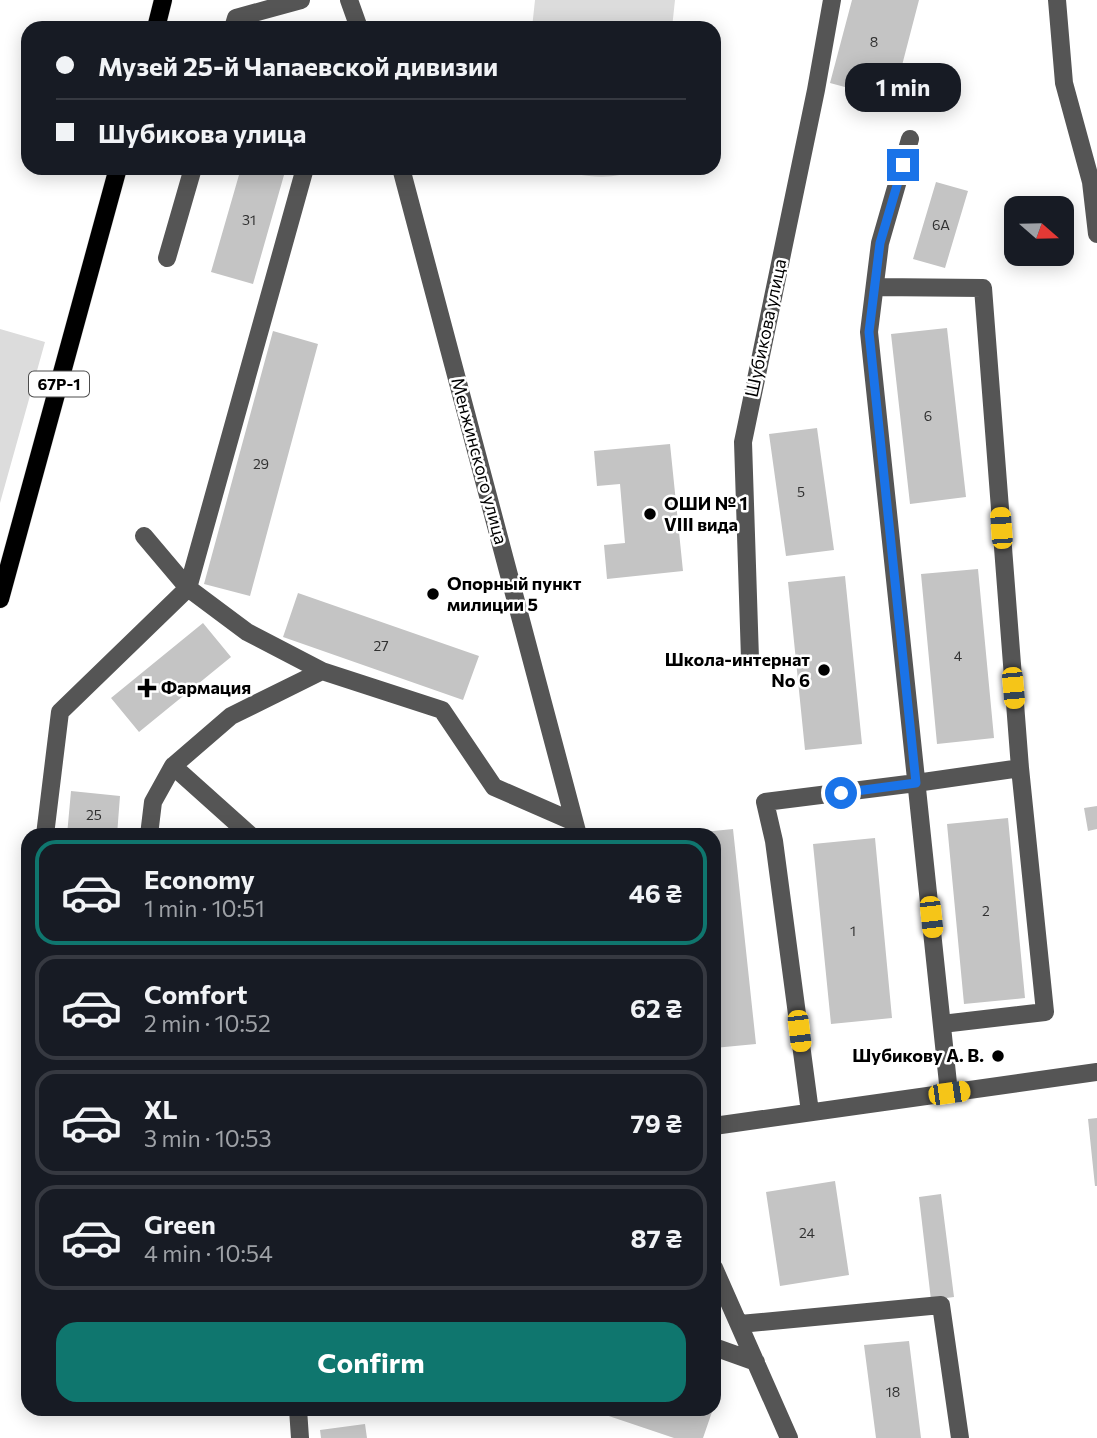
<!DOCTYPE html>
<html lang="en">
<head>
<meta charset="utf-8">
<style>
  body { margin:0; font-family:Commissioner,sans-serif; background:#20242c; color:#f1f3f6; height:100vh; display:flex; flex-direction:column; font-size:26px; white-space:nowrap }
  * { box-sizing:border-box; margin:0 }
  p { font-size:23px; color:#9ea1a6 }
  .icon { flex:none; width:38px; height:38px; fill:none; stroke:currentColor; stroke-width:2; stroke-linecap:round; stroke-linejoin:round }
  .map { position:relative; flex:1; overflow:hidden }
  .sheet { position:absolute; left:21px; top:828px; width:700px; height:588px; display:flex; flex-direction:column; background:#171b24; border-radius:21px; box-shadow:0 4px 18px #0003 }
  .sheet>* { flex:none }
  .top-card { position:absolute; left:21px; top:21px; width:700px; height:154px; border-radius:21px; box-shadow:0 4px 18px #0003; display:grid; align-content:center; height:154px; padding:0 35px; background:#171b24 }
  .needle { width:46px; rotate:110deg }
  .controls { position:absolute; left:1004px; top:196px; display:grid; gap:14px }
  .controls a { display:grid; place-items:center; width:70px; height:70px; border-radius:14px; background:#171b24; box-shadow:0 4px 18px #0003; font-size:35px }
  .end { position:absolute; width:32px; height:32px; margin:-16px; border:9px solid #1a73e8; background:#fff; box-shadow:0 0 0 4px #fff }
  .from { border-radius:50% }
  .bubble { position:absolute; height:49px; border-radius:21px; background:#171b24; box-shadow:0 4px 18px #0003; font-size:23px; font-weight:700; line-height:49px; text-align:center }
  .car { position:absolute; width:21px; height:42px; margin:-21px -10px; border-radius:9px; box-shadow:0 0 5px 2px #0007; background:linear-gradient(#f5c518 24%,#345 0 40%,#f5c518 0 76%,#345 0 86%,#f5c518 0) }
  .top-card b { display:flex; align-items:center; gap:24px; height:66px; font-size:26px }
  .top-card b+b { border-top:2px solid #363941 }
  .top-card i { width:18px; height:18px; background:#f1f3f6 }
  ul { padding:12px 0 0; list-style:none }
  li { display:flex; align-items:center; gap:21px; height:105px; margin:0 14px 10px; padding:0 21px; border:4px solid #363941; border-radius:21px }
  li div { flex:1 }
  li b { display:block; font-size:26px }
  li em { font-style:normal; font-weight:700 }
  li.on { border-color:#0f766e }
  li>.icon { width:63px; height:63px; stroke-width:1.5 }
  .button { display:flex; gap:14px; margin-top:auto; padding:14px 35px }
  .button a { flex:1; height:80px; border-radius:21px; background:#0f766e; color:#fff; font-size:28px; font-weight:700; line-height:80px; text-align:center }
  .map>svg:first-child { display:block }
  .green { fill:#dcdcdc }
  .building { fill:#c4c4c4 }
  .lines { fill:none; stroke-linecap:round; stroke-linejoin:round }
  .major-casing { stroke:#dbdbdb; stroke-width:19 }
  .minor { stroke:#555; stroke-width:18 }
  .major { stroke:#000; stroke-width:18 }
  .route { stroke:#1a73e8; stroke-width:9 }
  .poi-dot { fill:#000; stroke:#fff; stroke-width:2.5 }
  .labels { text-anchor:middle; stroke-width:5; stroke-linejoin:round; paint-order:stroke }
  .number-label { font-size:14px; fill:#313131 }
  .shield { fill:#fff; stroke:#4c4c4c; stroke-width:2 }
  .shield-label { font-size:16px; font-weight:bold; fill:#000 }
  .street-label { font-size:18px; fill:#000; stroke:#fff }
  .poi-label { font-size:18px; font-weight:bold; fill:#000; stroke:#fff; text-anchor:start }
</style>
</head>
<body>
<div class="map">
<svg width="1097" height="1438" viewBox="0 0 1097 1438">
  <rect width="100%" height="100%" fill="#fff"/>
  <!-- green -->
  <path class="green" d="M535 0H675L672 28H532Z
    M554 168H639C614 182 580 177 554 168Z
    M0 329 45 342 0 503Z"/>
  <!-- building -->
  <path class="building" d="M852 0H919L893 100 830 83Z
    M241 168H286L253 284 211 272Z
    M936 182 968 191 945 268 913 259Z
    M947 328 966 497 910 504 891 334Z
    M273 331 318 344 250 596 204 584Z
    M817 428 834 550 786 556 769 434Z
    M670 444 683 571 607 579 604 545 625 543 620 484 597 486 594 451Z
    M978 569 994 738 937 744 921 574Z
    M845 576 862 744 805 750 788 582Z
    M298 593 479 656 463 700 283 637Z
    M203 623 231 657 139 732 111 698Z
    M71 791 120 796 117 835H67Z
    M1097 806V829L1088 831 1084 808Z
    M1008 818 1025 998 964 1004 947 824Z
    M733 829 756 1044 714 1048V835H694V833Z
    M875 838 892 1018 831 1024 813 844Z
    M1097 1118V1186H1095L1088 1119Z
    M835 1181 849 1275 780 1286 766 1192Z
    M941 1194 954 1297 931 1300 919 1197Z
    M909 1341 921 1438H876L864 1345Z
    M588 1409H713L703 1438H674Z
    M365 1424 367 1438H321L320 1430Z"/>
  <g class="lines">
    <!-- major casing -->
    <g class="major-casing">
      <path id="major" d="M156 28 163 0
        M0 599 118 168"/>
    </g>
    <!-- minor -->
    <path class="minor" d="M349 0 359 28
      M1057 0 1064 83 1091 182 1097 234
      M233 28 236 18 301 0
      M910 139 880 243 869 332 949 1093
      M401 168 578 835
      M167 258 193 168
      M875 287 983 288 1020 768
      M144 536 188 588 247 632 322 671
      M750 659 743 442 816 90 832 0
      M45 835 60 712 188 588 305 168
      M149 835 153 802 173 766
      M250 835 173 766 231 716 322 671 442 710 494 787 574 822
      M810 1112 774 841 765 802 916 783 1020 768 1045 1012 942 1024
      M714 1126 1097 1072
      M714 1268 789 1438
      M740 1324 941 1305 960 1438
      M714 1347 756 1362
      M298 1409 300 1438"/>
    <!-- major -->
    <use href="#major" class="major"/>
  </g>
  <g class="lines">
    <!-- route -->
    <path class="route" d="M841 793 916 783 869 332 880 243 903 165"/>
  </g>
  <!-- markers -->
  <g class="poi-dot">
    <circle cx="650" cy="514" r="7"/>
    <circle cx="433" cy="594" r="7"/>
    <circle cx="824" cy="670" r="7"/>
    <path d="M143.5 677.5h7v7h7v7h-7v7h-7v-7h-7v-7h7z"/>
    <circle cx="998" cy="1056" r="7"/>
  </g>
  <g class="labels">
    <!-- number labels -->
    <g class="number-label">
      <text x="874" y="47">8</text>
      <text x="249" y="225">31</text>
      <text x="941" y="230">6А</text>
      <text x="928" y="421">6</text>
      <text x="261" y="469">29</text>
      <text x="801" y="497">5</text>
      <text x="381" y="651">27</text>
      <text x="958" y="661">4</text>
      <text x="94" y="820">25</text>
      <text x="986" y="916">2</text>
      <text x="853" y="936">1</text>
      <text x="807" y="1238">24</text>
      <text x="893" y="1397">18</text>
    </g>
    <!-- shield labels -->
    <rect class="shield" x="29" y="371.5" width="60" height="25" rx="5"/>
    <g class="shield-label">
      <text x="59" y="390">67Р-1</text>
    </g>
    <!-- street labels -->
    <g class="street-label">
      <text transform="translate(766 328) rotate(-78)" y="6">Шубикова улица</text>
      <text transform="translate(479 461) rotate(75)" y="6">Менжинского улица</text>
    </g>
    <!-- poi labels -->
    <g class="poi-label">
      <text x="664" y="510">ОШИ № 1<tspan x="664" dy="21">VIII вида</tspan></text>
      <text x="447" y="590">Опорный пункт<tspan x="447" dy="21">милиции 5</tspan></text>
      <text x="810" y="666" text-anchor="end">Школа-интернат<tspan x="810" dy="21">No 6</tspan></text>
      <text x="161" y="694">Фармация</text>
      <text x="984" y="1062" text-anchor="end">Шубикову А. В.</text>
    </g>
  </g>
</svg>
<div class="controls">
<a><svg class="needle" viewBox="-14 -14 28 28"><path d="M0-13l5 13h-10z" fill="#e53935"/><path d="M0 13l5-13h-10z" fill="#9ea1a6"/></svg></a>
</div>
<i class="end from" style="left:841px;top:793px"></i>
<i class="end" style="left:903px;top:165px"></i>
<div class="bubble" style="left:845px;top:63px;width:116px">1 min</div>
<i class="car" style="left:1001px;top:528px;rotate:356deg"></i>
<i class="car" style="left:1013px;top:688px;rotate:175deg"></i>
<i class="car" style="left:931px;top:917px;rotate:174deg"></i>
<i class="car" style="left:799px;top:1031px;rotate:173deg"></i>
<i class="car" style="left:949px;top:1093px;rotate:82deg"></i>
<div class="top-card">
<b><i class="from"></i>Музей 25-й Чапаевской дивизии</b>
<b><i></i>Шубикова улица</b>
</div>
<section class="sheet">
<ul>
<li class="on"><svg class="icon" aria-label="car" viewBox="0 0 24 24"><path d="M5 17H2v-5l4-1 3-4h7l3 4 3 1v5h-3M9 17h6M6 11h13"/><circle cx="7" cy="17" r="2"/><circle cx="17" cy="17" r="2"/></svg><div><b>Economy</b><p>1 min · 10:51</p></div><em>46 ₴</em></li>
<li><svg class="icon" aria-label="car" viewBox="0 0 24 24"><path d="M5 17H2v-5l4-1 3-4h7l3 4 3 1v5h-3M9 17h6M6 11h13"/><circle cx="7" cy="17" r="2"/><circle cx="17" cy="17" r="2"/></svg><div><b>Comfort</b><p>2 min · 10:52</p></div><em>62 ₴</em></li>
<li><svg class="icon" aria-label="car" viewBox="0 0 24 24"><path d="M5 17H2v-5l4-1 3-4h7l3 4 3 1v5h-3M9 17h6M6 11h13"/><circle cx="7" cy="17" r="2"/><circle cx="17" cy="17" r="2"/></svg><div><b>XL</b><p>3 min · 10:53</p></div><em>79 ₴</em></li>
<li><svg class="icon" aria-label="car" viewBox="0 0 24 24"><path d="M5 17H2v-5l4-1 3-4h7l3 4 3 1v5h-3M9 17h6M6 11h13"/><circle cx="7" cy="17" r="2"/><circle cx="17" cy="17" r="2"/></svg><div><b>Green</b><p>4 min · 10:54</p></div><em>87 ₴</em></li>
</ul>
<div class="button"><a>Confirm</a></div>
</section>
</div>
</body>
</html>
